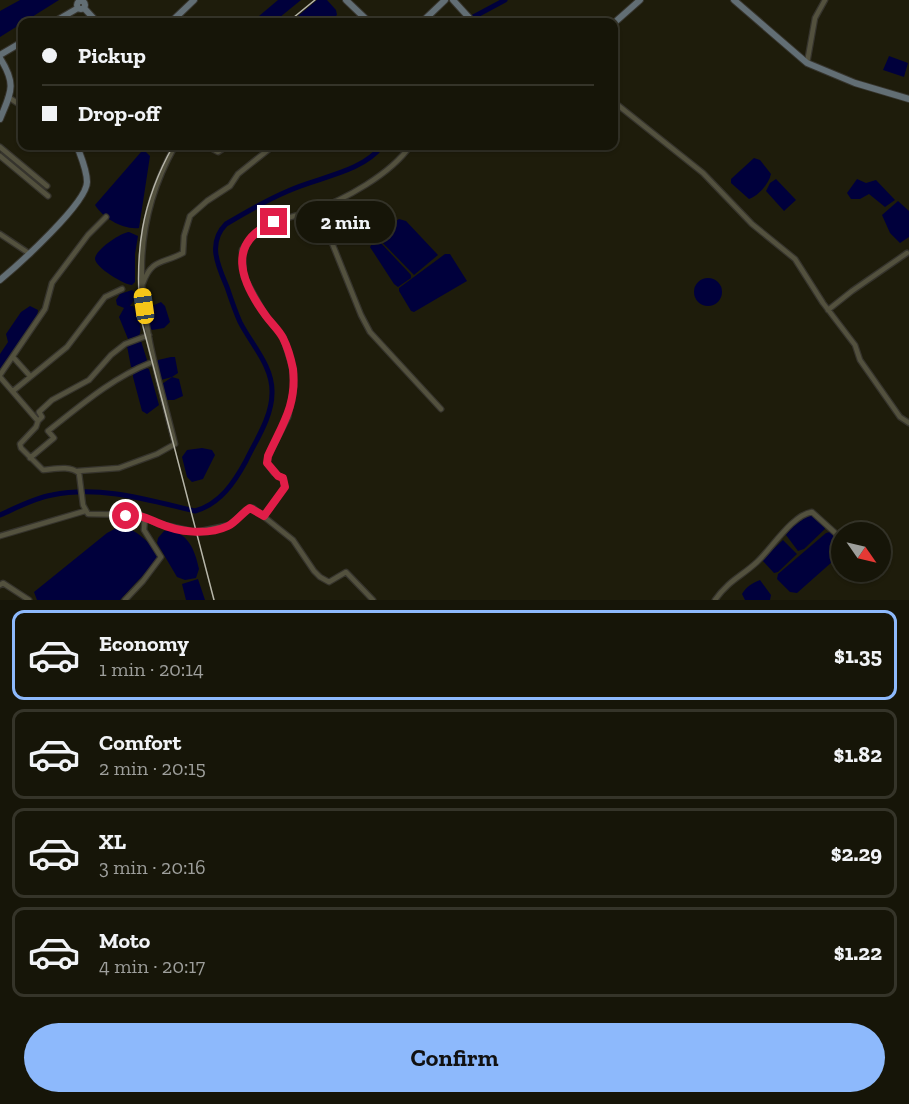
<!DOCTYPE html>
<html lang="en">
<head>
<meta charset="utf-8">
<style>
  body { margin:0; font-family:"Zilla Slab",serif; background:#232216; color:#f1f3f6; height:100vh; display:flex; flex-direction:column; font-size:22px; white-space:nowrap }
  * { box-sizing:border-box; margin:0 }
  p { font-size:20px; color:#9e9f9c }
  .icon { flex:none; width:33px; height:33px; fill:none; stroke:currentColor; stroke-width:2; stroke-linecap:round; stroke-linejoin:round }
  .map { position:relative; height:600px; overflow:hidden }
  .sheet { display:flex; flex-direction:column; background:#161508; flex:1 }
  .sheet>* { flex:none }
  .guide { position:absolute; left:18px; top:18px; width:600px; height:132px; border-radius:12px; box-shadow:0 2px 4px #0004,0 0 0 2px #353429; display:grid; align-content:center; height:132px; padding:0 24px; background:#161508 }
  .needle { width:39px; rotate:124deg }
  .tools { position:absolute; left:831px; top:522px; display:grid; gap:12px }
  .tools a { display:grid; place-items:center; width:60px; height:60px; border-radius:50%; background:#161508; box-shadow:0 2px 4px #0004,0 0 0 2px #353429; font-size:30px }
  .end { position:absolute; width:27px; height:27px; margin:-14px; border:8px solid #e11d48; background:#fff; box-shadow:0 0 0 3px #fff }
  .from { border-radius:50% }
  .bubble { position:absolute; height:42px; border-radius:21px; background:#161508; box-shadow:0 2px 4px #0004,0 0 0 2px #353429; font-size:20px; font-weight:700; line-height:42px; text-align:center }
  .car { position:absolute; width:18px; height:36px; margin:-18px -9px; border-radius:8px; box-shadow:0 0 4px 2px #0007; background:linear-gradient(#f5c518 24%,#345 0 40%,#f5c518 0 76%,#345 0 86%,#f5c518 0) }
  .guide b { display:flex; align-items:center; gap:21px; height:57px; font-size:22px }
  .guide b+b { border-top:2px solid #353429 }
  .guide i { width:15px; height:15px; background:#f1f3f6 }
  ul { padding:10px 0 0; list-style:none }
  li { display:flex; align-items:center; gap:18px; height:90px; margin:0 12px 9px; padding:0 12px; border:3px solid #353429; border-radius:12px }
  li div { flex:1 }
  li b { display:block; font-size:22px }
  li em { font-style:normal; font-weight:700 }
  li.selected { border-color:#8db9fc }
  li>.icon { width:54px; height:54px; stroke-width:1.5 }
  .action { display:flex; gap:12px; margin-top:auto; padding:12px 24px }
  .action a { flex:1; height:69px; border-radius:36px; background:#8db9fc; color:#111; font-size:24px; font-weight:700; line-height:69px; text-align:center }
  .map>svg:first-child { display:block }
  .water { fill:#00003c }
  .lines { fill:none; stroke-linecap:round; stroke-linejoin:round }
  .canal { stroke:#00003c; stroke-width:5 }
  .street-casing { stroke:#36342d; stroke-width:7 }
  .secondary-casing { stroke:#36342d; stroke-width:8 }
  .street { stroke:#53513e; stroke-width:4.5 }
  .secondary { stroke:#626e74; stroke-width:6 }
  .rail { stroke:#b7b6a9; stroke-width:1.5 }
  .route { stroke:#e11d48; stroke-width:8 }
</style>
</head>
<body>
<div class="map">
<svg width="909" height="600" viewBox="0 0 909 600">
  <rect width="100%" height="100%" fill="#1e1c0b"/>
  <!-- water -->
  <path class="water" d="M20 0H59L0 37V11Z
    M278 0H301L274 22H252Z
    M317 0H327L336 10 337 15 328 22H291Z
    M889 56 908 63 904 77 883 70Z
    M145 151 150 156 139 228C123 230 103 218 95 205L141 152Z
    M754 158 760 160 771 174C769 184 758 196 749 199L731 183V179Z
    M776 179 796 200 784 211 766 191 770 183Z
    M857 179 866 183 876 180 895 200 885 207 869 194 860 199H851L847 193Z
    M898 201 909 211V237L900 243 890 233 882 215Z
    M399 219 406 221 438 255 414 275 377 237 378 234Z
    M129 232 138 236 135 254V282L132 285C125 285 94 267 95 258 97 249 120 233 129 232Z
    M375 239 379 241 411 275V278L398 287 394 284 370 247Z
    M445 254H450L467 281 414 312 411 311 399 291V288Z
    M694 292a14 14 0 1 1 28 0a14 14 0 1 1-28 0Z
    M132 290 136 294V298L130 306H133C138 313 143 328 139 336L128 339 119 317 124 308 117 305 116 300 120 294Z
    M161 302 165 306 170 322 164 328 152 330 149 326 147 308Z
    M30 306 38 310 37 318 4 367 0 369V354L8 342 6 334 21 312Z
    M139 340 141 341 147 360C145 365 137 368 131 367L127 346Z
    M171 357H175L178 373 172 377 179 379 183 396 174 400H166L162 384 172 377 161 380 156 363 158 360Z
    M143 367 149 369 159 405 147 414 142 411 133 377V373Z
    M202 448 212 450 215 455 203 479 192 482 187 477 182 457 187 450Z
    M809 515C815 516 824 523 825 529L804 549 798 551 786 535 792 527Z
    M118 527C136 527 151 544 160 557L120 600H37L34 592 107 533Z
    M164 531C187 529 195 550 199 569L196 578 185 580 177 577 157 543 158 538Z
    M830 532 841 543V554L797 593 790 592 777 579 778 574 826 533Z
    M783 540 797 554 778 572 774 573 762 560Z
    M198 579 205 600H186L182 584Z
    M760 580 771 595 770 600H745L742 594C746 587 752 583 760 580Z"/>
  <g class="lines">
    <!-- canal -->
    <path class="canal" d="M464 22 505 0
      M0 515C16 508 34 498 52 495 101 485 148 500 195 511 220 504 234 483 246 461 256 440 272 417 272 393 273 366 251 344 240 322 235 311 231 299 227 287 218 266 207 243 226 224 246 212 267 200 288 191 318 177 361 173 382 146"/>
    <!-- street casing -->
    <g class="street-casing">
      <path id="street" d="M807 63 815 18 825 0
        M8 97 22 106
        M614 102 703 173 752 224 795 259 823 303 855 345 860 360 900 417 909 423
        M207 146 218 152 227 146
        M0 147 47 186
        M0 156 48 196
        M318 208 361 315 370 332 441 409
        M0 234 30 254
        M143 283C152 258 163 264 183 253L184 236 190 216 207 201 230 186 238 174 273 146
        M828 310 852 291 907 253
        M13 357 30 376
        M0 375 45 309 52 283 88 235 106 217
        M0 377 38 421 36 427 20 444 21 448 43 470C55 469 69 465 79 473L83 505 88 514 140 515 159 524 196 532 230 525 246 510 253 508 293 540 314 571 320 577 329 582 346 572 373 600
        M13 391 67 347 105 297 122 289
        M38 421 42 417 39 412 52 400 89 380 111 355 125 344 149 335
        M30 458 54 438 48 431C80 406 112 378 150 363
        M78 471 119 468 157 454 175 444C148 336 116 251 175 146
        M264 516 285 487 283 478 274 473 267 463 268 456 288 417 294 386 292 366 283 337 265 315 244 277 242 250C260 222 282 220 312 211 344 200 391 174 410 146
        M0 536 85 511
        M0 585 3 583 29 600
        M125 600 143 581 161 557 144 530 145 517
        M715 600C728 581 742 576 757 562 772 548 792 515 812 512L842 539"/>
    </g>
    <!-- secondary casing -->
    <g class="secondary-casing">
      <path id="secondary" d="M346 0 369 22
        M453 0 473 22
        M734 0 807 63 855 83 909 99
        M77 5a4 4 0 1 1 8 0a4 4 0 1 1-8 0Z
        M84 8 97 22
        M54 22 78 8
        M171 22 194 0
        M422 22 445 0
        M614 23 640 0
        M0 55 22 42
        M0 58C17 85 11 92 0 119
        M0 280C18 265 87 203 87 182 87 170 81 157 77 146"/>
    </g>
    <!-- street -->
    <use href="#street" class="street"/>
    <!-- secondary -->
    <use href="#secondary" class="secondary"/>
    <!-- rail -->
    <path class="rail" d="M288 22 315 0
      M173 146C141 203 135 251 140 315L214 600"/>
  </g>
  <g class="lines">
    <!-- route -->
    <path class="route" d="M126 516C139 514 146 518 158 523 178 532 207 536 228 526 236 522 242 513 250 508L264 516 285 487 283 478 278 476 267 463 268 456C282 425 297 405 293 369 291 359 287 346 283 338 279 330 271 323 266 316 241 282 225 243 274 222"/>
  </g>
</svg>
<div class="tools">
<a><svg class="needle" viewBox="-14 -14 28 28"><path d="M0-13l5 13h-10z" fill="#e53935"/><path d="M0 13l5-13h-10z" fill="#9e9f9c"/></svg></a>
</div>
<i class="end from" style="left:126px;top:516px"></i>
<i class="end" style="left:274px;top:222px"></i>
<div class="bubble" style="left:296px;top:201px;width:99px">2 min</div>
<i class="car" style="left:144px;top:306px;rotate:352deg"></i>
<div class="guide">
<b><i class="from"></i>Pickup</b>
<b><i></i>Drop-off</b>
</div>
</div>
<section class="sheet">
<ul>
<li class="selected"><svg class="icon" aria-label="car" viewBox="0 0 24 24"><path d="M5 17H2v-5l4-1 3-4h7l3 4 3 1v5h-3M9 17h6M6 11h13"/><circle cx="7" cy="17" r="2"/><circle cx="17" cy="17" r="2"/></svg><div><b>Economy</b><p>1 min · 20:14</p></div><em>$1.35</em></li>
<li><svg class="icon" aria-label="car" viewBox="0 0 24 24"><path d="M5 17H2v-5l4-1 3-4h7l3 4 3 1v5h-3M9 17h6M6 11h13"/><circle cx="7" cy="17" r="2"/><circle cx="17" cy="17" r="2"/></svg><div><b>Comfort</b><p>2 min · 20:15</p></div><em>$1.82</em></li>
<li><svg class="icon" aria-label="car" viewBox="0 0 24 24"><path d="M5 17H2v-5l4-1 3-4h7l3 4 3 1v5h-3M9 17h6M6 11h13"/><circle cx="7" cy="17" r="2"/><circle cx="17" cy="17" r="2"/></svg><div><b>XL</b><p>3 min · 20:16</p></div><em>$2.29</em></li>
<li><svg class="icon" aria-label="car" viewBox="0 0 24 24"><path d="M5 17H2v-5l4-1 3-4h7l3 4 3 1v5h-3M9 17h6M6 11h13"/><circle cx="7" cy="17" r="2"/><circle cx="17" cy="17" r="2"/></svg><div><b>Moto</b><p>4 min · 20:17</p></div><em>$1.22</em></li>
</ul>
<div class="action"><a>Confirm</a></div>
</section>
</body>
</html>
